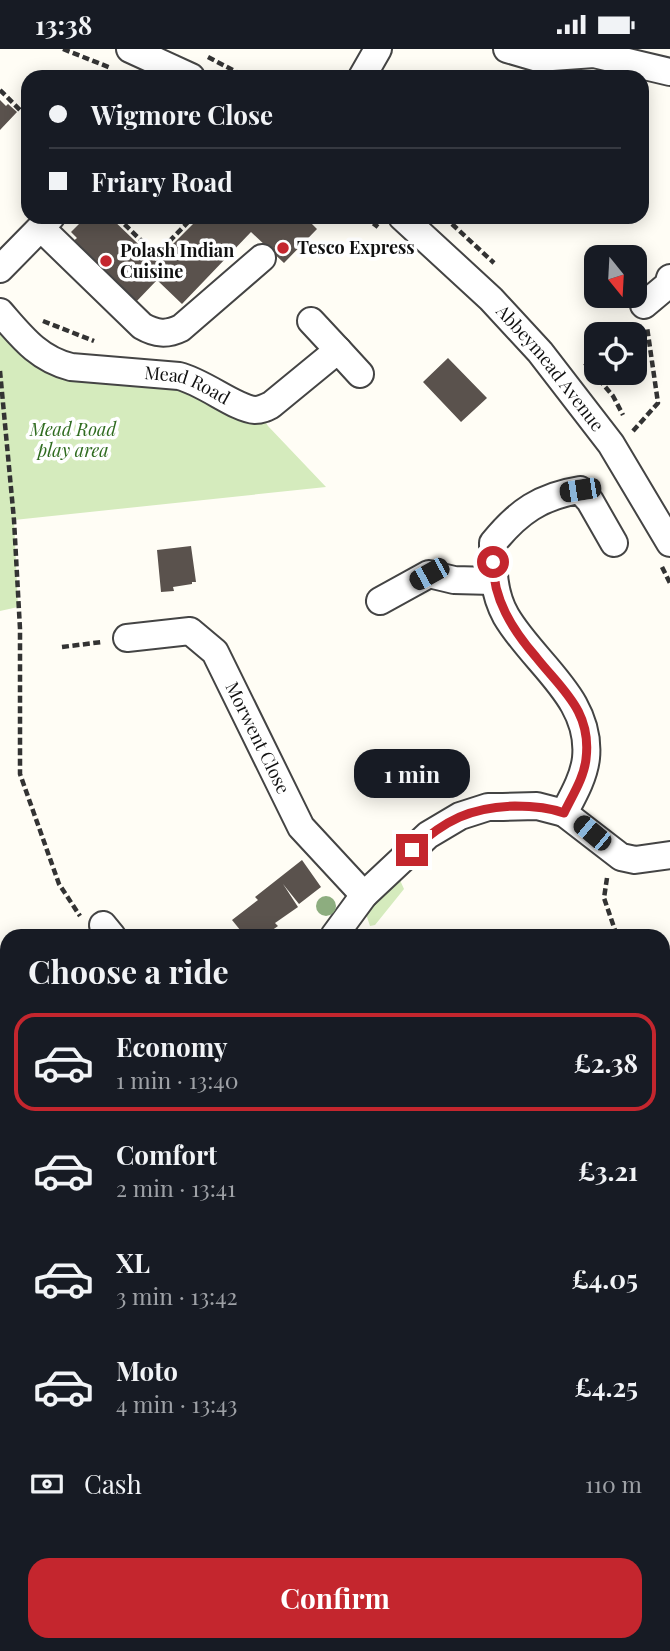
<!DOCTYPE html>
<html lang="en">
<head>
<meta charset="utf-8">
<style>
  body { margin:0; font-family:"Playfair Display",serif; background:#20242c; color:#f1f3f6; height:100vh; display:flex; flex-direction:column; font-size:26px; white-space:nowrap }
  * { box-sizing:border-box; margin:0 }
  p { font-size:23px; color:#9ea1a6 }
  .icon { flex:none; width:38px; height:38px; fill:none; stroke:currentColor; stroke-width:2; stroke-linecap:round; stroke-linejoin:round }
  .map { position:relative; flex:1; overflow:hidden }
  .sheet { position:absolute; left:0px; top:880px; width:670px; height:723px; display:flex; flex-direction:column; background:#171b24; border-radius:21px 21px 0 0; box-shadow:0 4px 18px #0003 }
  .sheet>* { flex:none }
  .banner { position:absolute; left:21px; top:21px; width:628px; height:154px; border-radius:21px; box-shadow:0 4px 18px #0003; display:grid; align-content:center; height:154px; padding:0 28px; background:#171b24 }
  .needle { width:46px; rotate:162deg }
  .buttons { position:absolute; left:584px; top:196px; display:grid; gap:14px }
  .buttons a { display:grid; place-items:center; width:63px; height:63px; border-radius:14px; background:#171b24; box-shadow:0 4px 18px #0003; font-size:35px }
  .end { position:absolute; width:32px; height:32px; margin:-16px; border:9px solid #c4262e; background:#fff; box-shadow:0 0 0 4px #fff }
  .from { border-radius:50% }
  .bubble { position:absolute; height:49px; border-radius:21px; background:#171b24; box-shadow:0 4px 18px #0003; font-size:23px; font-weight:700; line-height:49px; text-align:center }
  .car { position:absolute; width:21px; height:42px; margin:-21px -10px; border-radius:9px; box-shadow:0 0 5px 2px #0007; background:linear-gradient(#222 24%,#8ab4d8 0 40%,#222 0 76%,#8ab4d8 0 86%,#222 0) }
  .banner b { display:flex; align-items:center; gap:24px; height:66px; font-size:26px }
  .banner b+b { border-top:2px solid #363941 }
  .banner i { width:18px; height:18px; background:#f1f3f6 }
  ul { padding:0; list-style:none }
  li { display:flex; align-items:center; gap:21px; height:98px; margin:0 14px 10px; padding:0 14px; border:4px solid transparent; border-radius:21px }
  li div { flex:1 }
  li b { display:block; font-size:26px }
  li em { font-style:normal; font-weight:700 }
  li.current { border-color:#c4262e }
  li>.icon { width:63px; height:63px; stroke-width:1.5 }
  h2 { padding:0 28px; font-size:32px; line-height:84px }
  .pay { display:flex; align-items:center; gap:18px; height:77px; padding:0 28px; font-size:26px }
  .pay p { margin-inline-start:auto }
  .button { display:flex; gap:14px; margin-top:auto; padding:14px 28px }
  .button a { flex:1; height:80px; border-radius:21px; background:#c4262e; color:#fff; font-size:28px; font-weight:700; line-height:80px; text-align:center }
  .status { display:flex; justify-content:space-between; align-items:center; height:49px; padding:0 35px; background:#171b24; direction:ltr }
  .status svg { height:19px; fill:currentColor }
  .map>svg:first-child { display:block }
  .green { fill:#d5ebbd }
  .building { fill:#5a524d }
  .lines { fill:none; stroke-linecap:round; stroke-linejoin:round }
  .minor-casing { stroke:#444; stroke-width:30 }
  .path { stroke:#333; stroke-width:4.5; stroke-dasharray:7 3.5; stroke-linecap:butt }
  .minor { stroke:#fff; stroke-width:26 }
  .tree { fill:#8dad7f }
  .route { stroke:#c4262e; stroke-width:9 }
  .poi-dot { fill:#c4262e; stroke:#fff; stroke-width:2.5 }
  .labels { text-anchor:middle; stroke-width:7; stroke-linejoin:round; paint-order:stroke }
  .poi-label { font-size:18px; font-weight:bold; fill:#111; stroke:#fff; text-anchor:start }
  .street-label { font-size:18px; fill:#111; stroke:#fff }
  .park-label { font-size:18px; font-style:italic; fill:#2f6b1f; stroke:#fff }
</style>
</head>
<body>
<div class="status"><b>13:38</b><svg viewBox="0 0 49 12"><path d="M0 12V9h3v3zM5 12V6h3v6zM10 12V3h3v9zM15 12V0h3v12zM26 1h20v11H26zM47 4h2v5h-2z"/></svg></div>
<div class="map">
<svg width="670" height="1602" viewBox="0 0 670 1602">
  <rect width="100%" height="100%" fill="#fffdf5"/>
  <!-- green -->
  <path class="green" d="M0 263 25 291 108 321 258 361 268 377 326 438 14 471 18 558 0 562Z
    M399 829 404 840 375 876 370 877 366 865Z"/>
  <!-- building -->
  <path class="building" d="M0 51 6 57 8 55 17 63 0 81Z
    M73 168H110L156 212 200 168H305L317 180 284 214 251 183 182 255 157 231 134 255 71 194 77 189 71 183 79 175Z
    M448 309 487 349 461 373 423 333Z
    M191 497 196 533H192V535L173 538 174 542 161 543 157 501Z
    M302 811 321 838 299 855 283 835 298 858 275 874 278 877 264 887H245L232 871 258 851 255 848Z"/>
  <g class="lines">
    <!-- minor casing -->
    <g class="minor-casing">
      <g id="minor">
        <path d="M130 0 191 28"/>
        <path d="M507 0 538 9 594 5 670 23"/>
        <path d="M362 28 378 0"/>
        <path id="s1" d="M402 168 491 250 540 303 611 395 670 494"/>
        <path d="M41 179 142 277C156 285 167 286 181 279L262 209"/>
        <path d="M0 220 51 168"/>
        <path d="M644 256 668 236 670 229"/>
        <path id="s2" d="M0 263C21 287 38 310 71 318L179 327C204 333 236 360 255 361 261 361 265 359 271 356L338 301 360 325"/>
        <path d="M311 272 338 301"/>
        <path d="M614 494 590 452 580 441C541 447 518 463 493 494 493 520 493 544 506 567 534 615 592 649 586 709 584 728 573 747 564 764L621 808 635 811 670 806"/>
        <path d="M380 552 429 525 454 531 493 532"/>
        <path id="s3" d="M127 589 190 582 215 603 301 778 364 846"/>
        <path d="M103 876 112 887"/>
        <path d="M334 887 364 846 428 786 460 767 488 758H503L537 757 564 764"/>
        <path d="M663 942 670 941"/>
        <path d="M0 960 7 958"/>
        <path d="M0 1098 7 1096"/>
        <path d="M663 1238 670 1240"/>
        <path d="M0 1367 2 1364"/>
        <path d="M663 1401H670"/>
        <path d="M97 1602 107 1596"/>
      </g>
    </g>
    <!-- path -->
    <path class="path" d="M63 0 111 19
      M208 8 246 28
      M0 41 20 61
      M117 168 156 206 193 168
      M365 168 378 178
      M452 175 494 214
      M43 272 94 292
      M585 314 613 347 623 366
      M0 322 14 471 20 580V725L59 835 80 867
      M633 382 658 354 647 278
      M662 518 670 534
      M62 598 102 593
      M607 829 604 849 617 887
      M393 1596V1602"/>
    <!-- minor -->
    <use href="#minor" class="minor"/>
  </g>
  <!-- trees -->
  <circle class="tree" cx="326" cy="857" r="10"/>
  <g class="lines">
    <!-- route -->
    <path class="route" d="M412 801C445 771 471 758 515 757 533 757 548 758 564 764 572 747 584 729 586 710 592 662 562 641 536 608 512 580 493 550 493 513"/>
  </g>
  <!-- markers -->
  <g class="poi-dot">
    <circle cx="283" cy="199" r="7"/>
    <circle cx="106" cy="212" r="7"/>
  </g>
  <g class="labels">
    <!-- poi labels -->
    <g class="poi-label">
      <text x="297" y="205">Tesco Express</text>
      <text x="120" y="208">Polash Indian<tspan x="120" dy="21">Cuisine</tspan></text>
    </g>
    <!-- street labels -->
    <g class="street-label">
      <text dy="6" stroke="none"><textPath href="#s1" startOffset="212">Abbeymead Avenue</textPath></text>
      <text dy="6" stroke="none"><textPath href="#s2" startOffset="210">Mead Road</textPath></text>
      <text dy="6" stroke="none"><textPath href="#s3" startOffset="192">Morwent Close</textPath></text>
    </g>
    <!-- park labels -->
    <g class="park-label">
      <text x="73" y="387">Mead Road<tspan x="73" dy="21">play area</tspan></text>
    </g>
  </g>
</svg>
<div class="buttons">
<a><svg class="needle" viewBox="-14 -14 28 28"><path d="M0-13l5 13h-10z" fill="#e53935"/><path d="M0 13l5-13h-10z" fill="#9ea1a6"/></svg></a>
<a><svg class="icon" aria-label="locate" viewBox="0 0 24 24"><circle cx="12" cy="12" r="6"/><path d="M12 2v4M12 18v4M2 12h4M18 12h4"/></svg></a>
</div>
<i class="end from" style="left:493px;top:513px"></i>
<i class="end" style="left:412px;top:801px"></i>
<div class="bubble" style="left:354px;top:700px;width:116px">1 min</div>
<i class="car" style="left:580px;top:441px;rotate:261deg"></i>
<i class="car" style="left:429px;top:525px;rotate:241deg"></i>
<i class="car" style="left:592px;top:784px;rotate:310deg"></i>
<div class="banner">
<b><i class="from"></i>Wigmore Close</b>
<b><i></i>Friary Road</b>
</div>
<section class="sheet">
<h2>Choose a ride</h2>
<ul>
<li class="current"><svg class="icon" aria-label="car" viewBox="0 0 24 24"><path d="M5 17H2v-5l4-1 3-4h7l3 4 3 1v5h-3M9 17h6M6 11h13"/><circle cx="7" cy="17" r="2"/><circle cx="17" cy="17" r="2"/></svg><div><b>Economy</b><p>1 min · 13:40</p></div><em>£2.38</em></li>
<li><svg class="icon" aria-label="car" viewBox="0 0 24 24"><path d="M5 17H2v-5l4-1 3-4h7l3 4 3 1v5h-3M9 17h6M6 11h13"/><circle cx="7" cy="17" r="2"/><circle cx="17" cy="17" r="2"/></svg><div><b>Comfort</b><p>2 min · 13:41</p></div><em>£3.21</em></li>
<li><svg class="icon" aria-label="car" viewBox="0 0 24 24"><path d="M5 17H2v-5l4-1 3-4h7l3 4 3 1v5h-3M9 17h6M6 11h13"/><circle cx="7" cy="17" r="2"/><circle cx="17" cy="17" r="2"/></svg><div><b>XL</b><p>3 min · 13:42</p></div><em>£4.05</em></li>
<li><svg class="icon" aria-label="car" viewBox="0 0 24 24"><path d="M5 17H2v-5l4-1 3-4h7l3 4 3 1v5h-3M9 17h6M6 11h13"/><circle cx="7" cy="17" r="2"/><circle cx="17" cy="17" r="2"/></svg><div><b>Moto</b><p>4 min · 13:43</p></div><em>£4.25</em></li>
</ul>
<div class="pay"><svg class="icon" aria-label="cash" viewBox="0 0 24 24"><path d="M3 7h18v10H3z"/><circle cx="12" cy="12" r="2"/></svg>Cash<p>110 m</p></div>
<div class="button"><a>Confirm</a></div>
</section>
</div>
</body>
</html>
